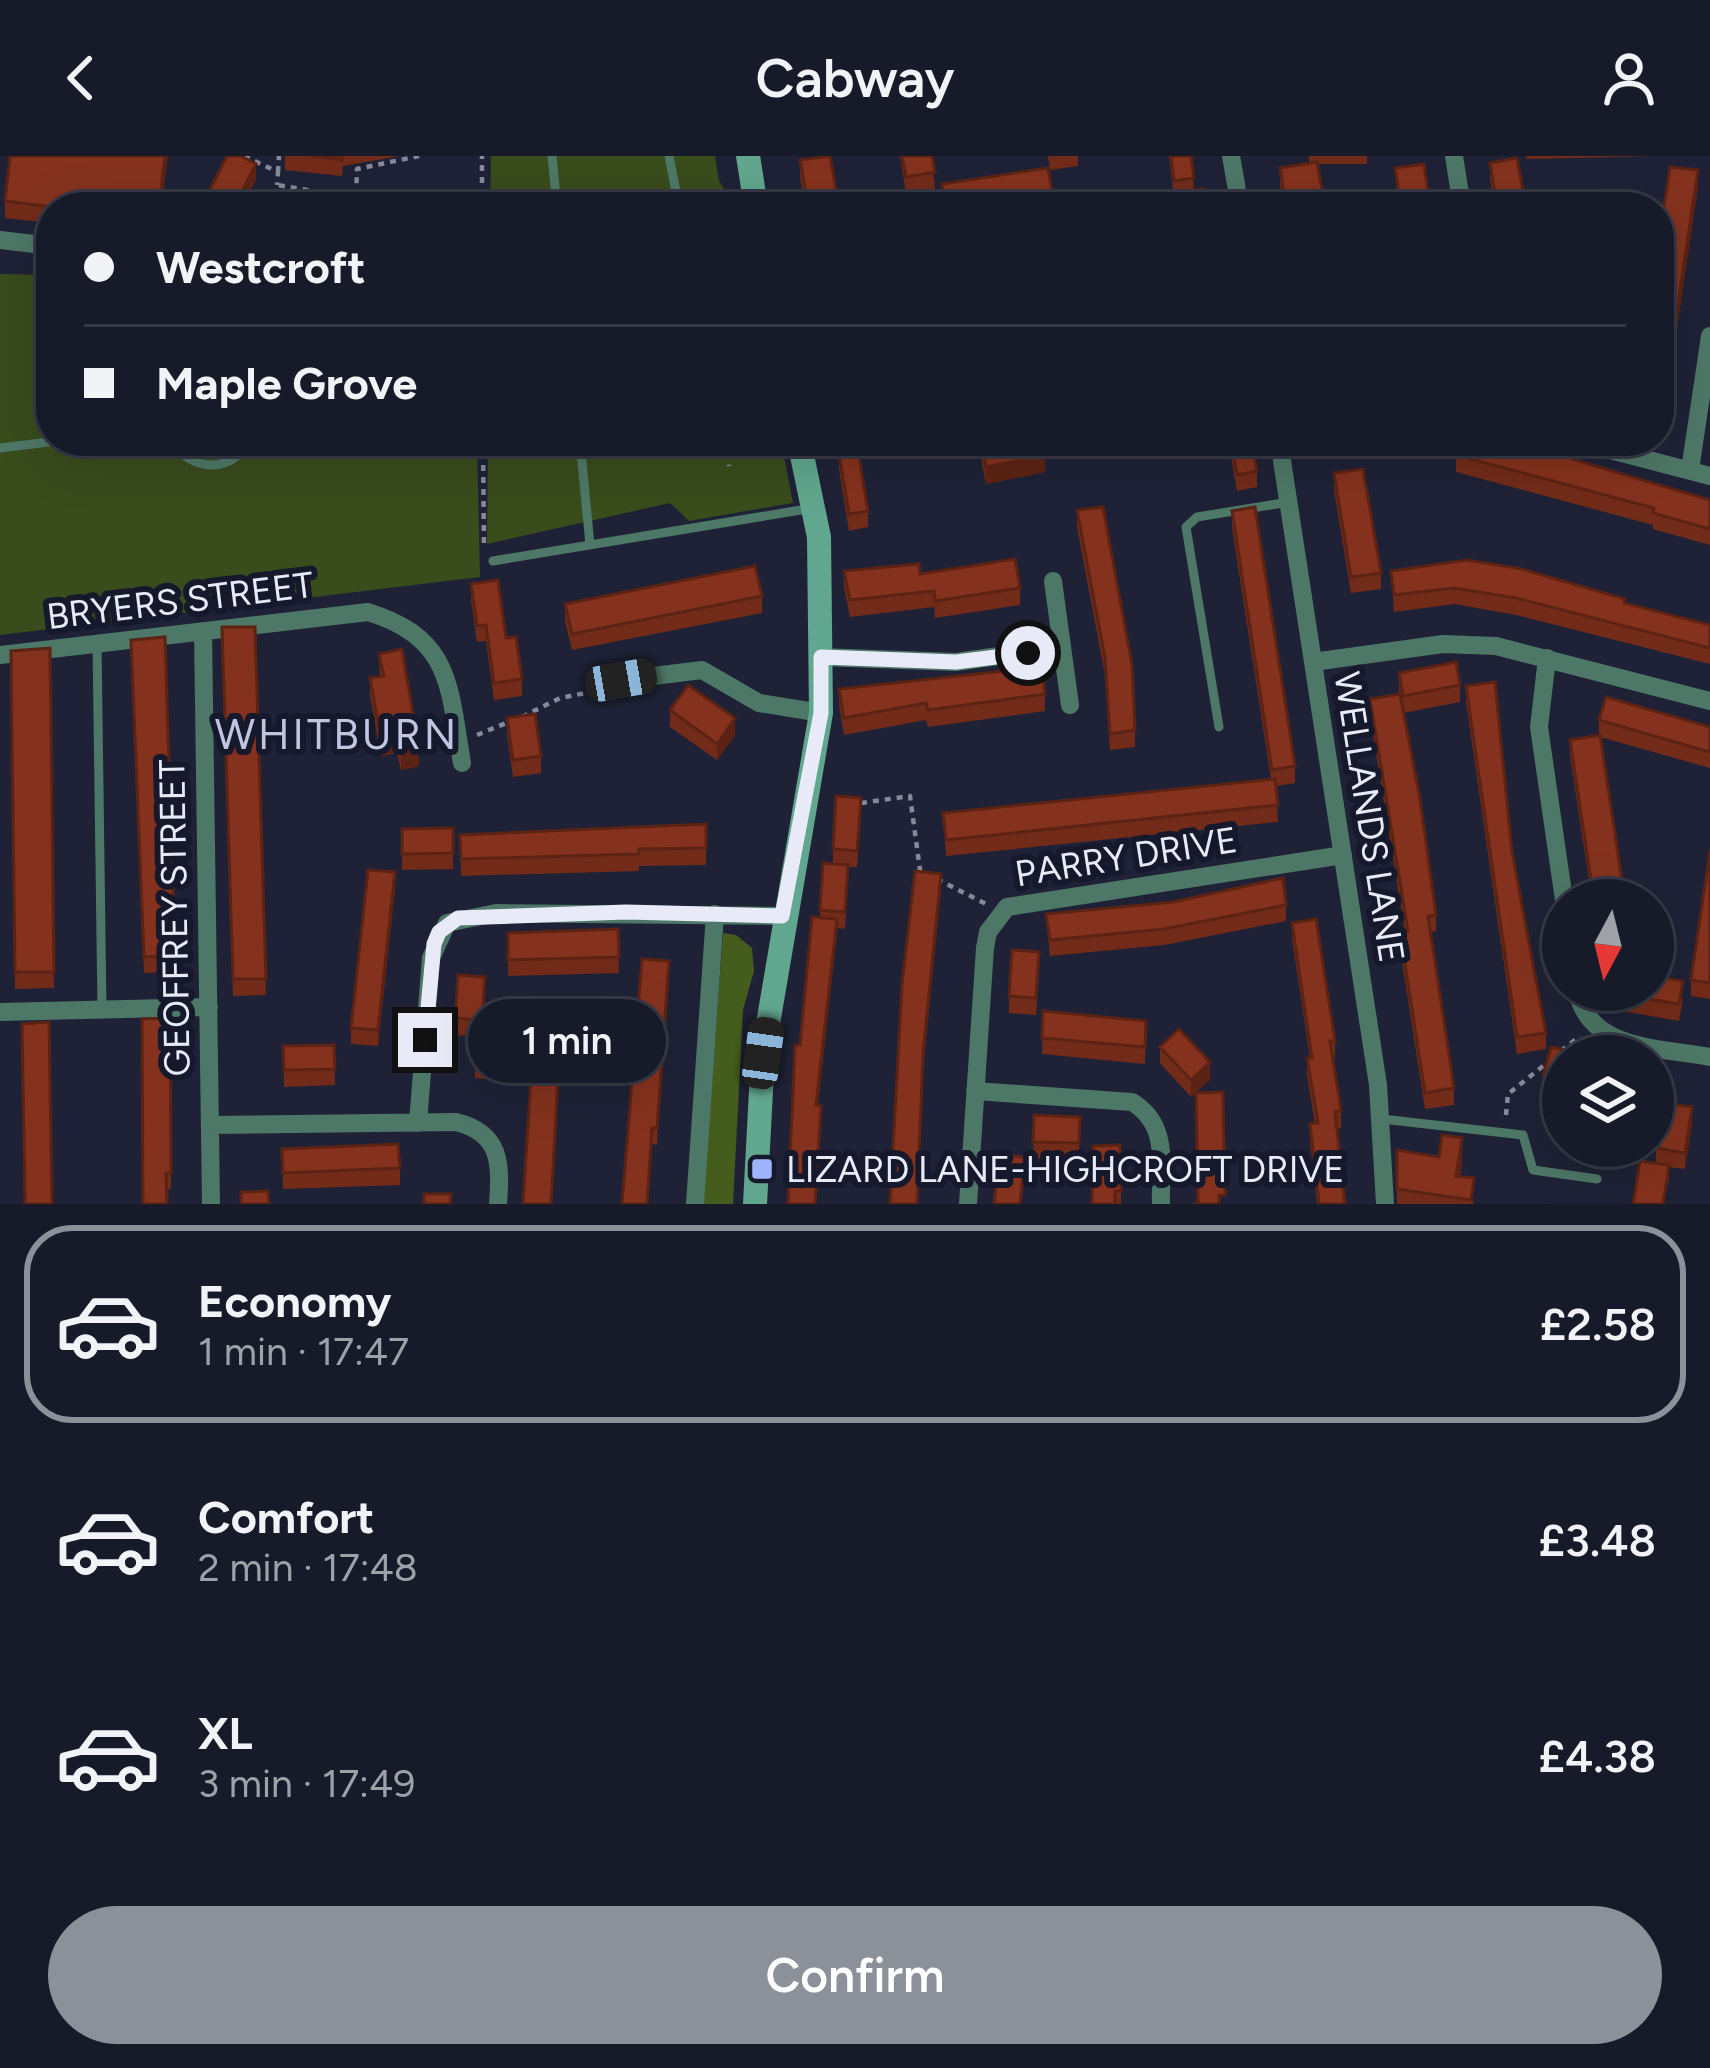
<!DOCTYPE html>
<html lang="en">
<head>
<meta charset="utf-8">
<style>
  body { margin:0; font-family:Figtree,sans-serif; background:#242734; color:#f1f3f6; height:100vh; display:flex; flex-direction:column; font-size:45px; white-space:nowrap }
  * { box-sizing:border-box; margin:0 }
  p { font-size:39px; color:#9ea1a8 }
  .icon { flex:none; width:66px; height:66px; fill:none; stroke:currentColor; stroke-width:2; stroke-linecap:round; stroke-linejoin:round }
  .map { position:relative; height:1048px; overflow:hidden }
  .side { display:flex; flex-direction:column; background:#171a28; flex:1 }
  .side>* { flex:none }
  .banner { position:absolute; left:36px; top:36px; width:1638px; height:264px; border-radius:48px; box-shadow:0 12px 48px #0002,0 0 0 3px #363845; display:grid; align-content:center; height:264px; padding:0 48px; background:#171a28 }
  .needle { width:78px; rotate:187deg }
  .buttons { position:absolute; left:1542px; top:723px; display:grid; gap:24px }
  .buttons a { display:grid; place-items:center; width:132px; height:132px; border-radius:50%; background:#171a28; box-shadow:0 12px 48px #0002,0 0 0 3px #363845; font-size:60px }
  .end { position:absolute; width:54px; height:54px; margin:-27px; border:15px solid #e8eaf8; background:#111; box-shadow:0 0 0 6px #111 }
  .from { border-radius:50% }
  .bubble { position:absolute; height:84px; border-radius:42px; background:#171a28; box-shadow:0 12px 48px #0002,0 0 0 3px #363845; font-size:39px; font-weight:600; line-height:84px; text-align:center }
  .car { position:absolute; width:36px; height:72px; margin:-36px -18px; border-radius:15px; box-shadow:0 0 9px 3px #0007; background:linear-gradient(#222 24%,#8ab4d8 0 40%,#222 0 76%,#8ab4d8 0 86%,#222 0) }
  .banner b { display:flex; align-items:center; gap:42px; height:114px; font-size:45px }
  .banner b+b { border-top:3px solid #363845 }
  .banner i { width:30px; height:30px; background:#f1f3f6 }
  ul { padding:21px 0 0; list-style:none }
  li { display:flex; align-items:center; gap:36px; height:198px; margin:0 24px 18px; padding:0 24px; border:6px solid transparent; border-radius:48px }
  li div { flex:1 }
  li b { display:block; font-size:45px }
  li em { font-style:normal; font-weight:600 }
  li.selected { border-color:#8c9099 }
  li>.icon { width:108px; height:108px; stroke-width:1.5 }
  .button { display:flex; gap:24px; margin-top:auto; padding:24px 48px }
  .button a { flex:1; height:138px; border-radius:72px; background:#8c9099; color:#fff; font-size:48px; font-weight:600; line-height:138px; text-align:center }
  header { display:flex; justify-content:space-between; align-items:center; height:156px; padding:0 48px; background:#171a28; font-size:54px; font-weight:600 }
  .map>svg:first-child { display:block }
  .green { fill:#394c1c }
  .forest { fill:#445d1d }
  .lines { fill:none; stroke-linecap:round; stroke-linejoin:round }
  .path { stroke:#87899a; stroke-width:4.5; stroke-dasharray:6 6; stroke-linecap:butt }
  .lane { stroke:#4d7767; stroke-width:9 }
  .street { stroke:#4d7767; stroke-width:18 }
  .secondary { stroke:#61a68e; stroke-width:24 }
  .wall { fill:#722b19 }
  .shaded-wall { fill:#5c2314 }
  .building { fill:#84321d; stroke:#5c2314; stroke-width:3 }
  .route { stroke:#e8eaf8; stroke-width:15 }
  .poi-dot { fill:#9fb3fd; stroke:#16182b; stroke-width:4.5 }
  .labels { text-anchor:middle; stroke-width:12; stroke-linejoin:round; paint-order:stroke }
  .street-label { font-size:36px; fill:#e8eaf8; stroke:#16182b }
  .poi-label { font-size:36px; fill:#e8eaf8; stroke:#16182b; text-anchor:start }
  .quarter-label { font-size:42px; letter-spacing:3px; fill:#c0c5e0; stroke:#16182b }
</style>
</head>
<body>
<header><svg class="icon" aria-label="back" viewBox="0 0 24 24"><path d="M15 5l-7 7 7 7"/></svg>Cabway<svg class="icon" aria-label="person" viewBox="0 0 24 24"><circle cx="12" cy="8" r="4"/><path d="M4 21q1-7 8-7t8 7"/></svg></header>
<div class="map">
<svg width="1710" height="1048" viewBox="0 0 1710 1048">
  <rect width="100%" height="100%" fill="#1f2236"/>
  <!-- green -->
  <path class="green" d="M491 0H715L719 25 735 51H490Z
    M0 118 51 119V285H477L480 421 0 479Z
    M488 285H781L793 347 689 365 670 347 487 388Z"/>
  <!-- forest -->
  <path class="forest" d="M723 777 736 779 752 792 754 815 743 854 733 1048H703Z"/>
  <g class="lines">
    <!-- path -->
    <path class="path" d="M244 0 278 16 277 29
      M278 16 279 0
      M275 51 277 29 356 42
      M388 51 356 42 357 13 419 0
      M482 51V0
      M483 285 484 391
      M725 285 729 310
      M522 561 560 542 601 534
      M477 579 511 565
      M861 647 910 640 920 714 927 718
      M937 723 986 748
      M1561 895 1580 880
      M1506 959 1508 938 1548 906"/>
    <!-- lane -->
    <path class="lane" d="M552 0 557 51
      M669 0 679 51
      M171 285C191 315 230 319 249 285
      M580 285 590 389
      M0 292 57 285
      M493 405 813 352
      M97 487 102 854
      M1219 571 1186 371 1197 361 1289 346
      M1382 963 1523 979 1533 1014 1597 1023"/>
    <!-- street -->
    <path class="street" d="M1231 0 1240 51
      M1454 0 1462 51
      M0 84 51 90
      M1279 285 1378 929 1385 1048
      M1576 285 1710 320
      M1690 314 1710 180
      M1053 425 1070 549
      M203 475 211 1048
      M0 499 368 456C452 482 449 531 462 607
      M821 501 956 506 1062 491
      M1547 502 1539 571 1564 744
      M1313 506 1443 488 1496 490 1710 545
      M621 524 702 514 759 547 821 557
      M1577 834C1588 895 1660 891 1710 901
      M0 856 209 851
      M975 935 1132 946C1170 969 1160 1009 1161 1048
      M418 967 431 802 447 767 496 757 782 760
      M210 969 456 966C501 977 501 1007 498 1048
      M695 1048 715 758
      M968 1048 985 792 988 776 1007 751 1343 699"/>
    <!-- secondary -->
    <path class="secondary" d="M748 0 756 51
      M755 1048 763 897 821 557 819 381 799 285"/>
  </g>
  <!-- wall -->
  <path class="wall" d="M10 0H168L161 51H51V67L5 62V45Z
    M285 0H400L343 10 342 20 285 14Z
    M900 0H932L935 33 906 37Z
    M1048 0H1078V10L1050 14Z
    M1169 0H1191L1194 34 1205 51H1183V40L1174 41Z
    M1309 0H1367V8H1318L1325 51H1283L1280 29V12L1309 7Z
    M1526 0H1656L1527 3Z
    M800 4 839 51H805L800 21Z
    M1490 7 1526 51H1494L1490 23Z
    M1395 12 1430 51H1398Z
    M942 28 1053 42V51H943Z
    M1698 31 1670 218 1659 216V81Z
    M839 285H862V302L859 303 868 355V371L849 375 839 314V298L841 297Z
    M1228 285H1251L1257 315V331L1237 335Z
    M982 292 1045 316 986 328 982 308Z
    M1456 299 1710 344V389L1653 373V369L1456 316Z
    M1334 317 1381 417V433L1351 437 1334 334Z
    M1077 354 1135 574V591L1110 594 1105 519 1077 371Z
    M1232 355 1295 610V627L1276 630 1278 666 946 700 943 657 1271 623 1232 372Z
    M844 415 920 418 1020 432V449L935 462 934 451 850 461 844 431Z
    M1391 415 1625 448 1710 469V508L1516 459 1454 448 1394 456Z
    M471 428 506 482 522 523V540L494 544 486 485 477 486 471 444Z
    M762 440V457L572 494 565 465V448Z
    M222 471H255L266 839 233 840Z
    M165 481 175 815 144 817 131 500Z
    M50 492 54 832 15 833 11 495Z
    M379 498 419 610 401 614 397 597 381 600 370 539V522L380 520Z
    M1399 517 1460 529V546L1403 557 1436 759V775L1430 776 1454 932V949L1425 953 1400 793V776H1405L1370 559V543L1399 538Z
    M1466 530 1546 877V893L1517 898 1466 546Z
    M839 533 1045 538V555L928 571 926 564 844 579 839 549Z
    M670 554 735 579 717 604 670 571Z
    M507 562 541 600V617L513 621 507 578Z
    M1599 564 1710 571V612L1600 581 1625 744H1592L1570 600V584L1599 580Z
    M861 658 857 711H848L845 773 837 772 818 949 821 966 816 1048H788L800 889 820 762 823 707 833 708V693Z
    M706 668V709L639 710V715L461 720 460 679Z
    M453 672V713L402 714V673Z
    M1710 695V843L1691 840V824Z
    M395 733 378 890 351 888V872Z
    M1286 749V765L1164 789 1050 800 1046 758Z
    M1292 767 1335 885V901L1332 902 1341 955V972L1337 973 1345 1048H1317L1310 985V968H1315L1307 919V902H1310L1292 783Z
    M618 773 619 817 508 820V777Z
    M1039 813 1036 859 1009 857V840Z
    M669 822 657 989 652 988 648 1048H622Z
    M485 838 482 881 455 879V862Z
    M1622 839 1683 842 1679 865 1622 855Z
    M1043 855 1146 865 1145 908 1042 898Z
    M170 862 171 1033H166L143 1048Z
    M334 889 335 929 284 931 283 890Z
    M1160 891 1210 923 1191 941 1160 907Z
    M1563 900V942L1543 936V920Z
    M528 902 526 926 475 922V905Z
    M1034 959 1080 961 1079 1004 1033 1002Z
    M1692 968 1685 1013 1669 1011V1026L1656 1007V992Z
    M1120 989 1121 1048H1092Z
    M282 993 400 1012V1029L283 1033Z
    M1397 994 1462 1006 1460 1020 1474 1048H1397Z"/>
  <!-- shaded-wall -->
  <path class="shaded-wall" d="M165 0H168L161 51H159Z
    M256 8V24L243 51H234Z
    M1698 14V31L1670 218V201Z
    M952 285H980V295L952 301Z
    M1052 285H1105L1052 296Z
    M1045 299V316L986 328V311Z
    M735 562V579L717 604V588Z
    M397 580V597L381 600V584Z
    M419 593V610L401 614V597Z
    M395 716V733L378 890V874Z
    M941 718V734L923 915V898Z
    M837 763V779L816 966V949Z
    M669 805V822L657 989V972Z
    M1210 906V923L1191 941V924Z
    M1692 951V968L1685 1013V997Z
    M1462 982V1006L1456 1044V1020Z"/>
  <!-- building -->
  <path class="building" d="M10 0H165L159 51H52L5 45Z
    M227 0H241L256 8 234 51H201Z
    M311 0H342V4Z
    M830 0 839 51H808L800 4Z
    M902 0H932L935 16 906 21Z
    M1171 0H1191L1194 22 1174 25Z
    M1517 2 1526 51H1497L1490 7Z
    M1317 6 1325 51H1286L1280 12Z
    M1424 8 1430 51H1401L1395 12Z
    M1670 11 1698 14 1670 201 1659 199V81Z
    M1048 12 1053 42 994 51H945L942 28Z
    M1203 33 1205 51H1185L1183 36Z
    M1013 285H1042L1045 299 986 311 982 292Z
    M1231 285H1251L1257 315 1237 319Z
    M1461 285H1512L1710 344V373L1653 357 1654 352 1456 299Z
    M858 294 868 355 849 358 839 298Z
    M1363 313 1381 417 1351 421 1334 317Z
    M1103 351 1132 509 1135 574 1110 578 1105 502 1077 354Z
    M1255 351 1295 610 1272 614 1232 355Z
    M1015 403 1020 432 935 445 934 435 850 444 844 415 919 408 920 418Z
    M1467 404 1522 413 1625 443 1624 447 1710 469V492L1516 442 1454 432 1394 439 1391 415Z
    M755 410 762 440 572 478 565 448Z
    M498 424 506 482 516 481 522 523 494 527 486 469 477 470 471 428Z
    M222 471H255L266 823H233Z
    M165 481 175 799 144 801 131 484Z
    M50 492 54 816H15L11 495Z
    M402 493 419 593 401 597 397 580 381 584 370 522 384 520 379 498Z
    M1456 506 1460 529 1403 540 1399 517Z
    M1042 511 1045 538 928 554 926 547 844 562 839 533Z
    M1495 526 1512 696 1546 877 1517 881 1466 530Z
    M688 529 735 562 717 588 670 554Z
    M1400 538 1420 643 1436 759 1428 760 1454 932 1425 937 1400 776 1408 775 1370 543Z
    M1606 541 1710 571V596L1599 564Z
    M535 558 541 600 513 604 507 562Z
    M1600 579 1625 744H1594L1570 584Z
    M1275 623 1278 649 946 684 943 657Z
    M836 640 861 642 857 695 833 693Z
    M706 668V692L639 693V698L461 703 460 679Z
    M453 672V697L402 698V673Z
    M1710 695V827L1691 824Z
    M823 707 848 709 845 756 820 754Z
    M368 714 395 716 378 874 351 872Z
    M915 715 941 718 923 898 917 1048H890L902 828Z
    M1283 722 1286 749 1164 773 1050 784 1046 758 1173 746Z
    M812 761 837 763 816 949 821 950 815 1048H788L795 889H800Z
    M1316 763 1335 885H1330L1341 955 1335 956 1345 1048H1319L1310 968 1318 967 1307 902H1312L1292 767Z
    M618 773 619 801 508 804V777Z
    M1012 794 1039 796 1036 842 1009 840Z
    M642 803 669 805 657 972H652L647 1048H622Z
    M458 819 485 821 482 864 455 862Z
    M1653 820 1683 825 1679 848 1622 839 1623 834H1653Z
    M1043 855 1146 865 1145 891 1042 882Z
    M170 862 171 1017H166L167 1048H143L142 863Z
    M49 866 52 1048H25L22 868Z
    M1179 873 1210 906 1191 924 1160 891Z
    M477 881 528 885 526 910 475 905Z
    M334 889 335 913 284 914 283 890Z
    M1551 891 1594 900H1563V925L1543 920Z
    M531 921 558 923 551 1048H523Z
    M1223 936 1225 1039H1219V1048H1193L1198 1047 1196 937Z
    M1663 947 1692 951 1685 997 1656 992Z
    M1034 959 1080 961 1079 987 1033 986Z
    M1442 979 1462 982 1456 1020 1474 1022 1471 1044 1397 1033V994L1439 1001Z
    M398 988 400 1012 283 1017 282 993Z
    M1120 989 1121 1035H1115V1048H1092L1093 990Z
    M999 999 1025 1001 1020 1048H994Z
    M1640 1005 1669 1009 1663 1048H1633Z
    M268 1035 269 1048H241V1036Z
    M424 1038H451L450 1048H424Z"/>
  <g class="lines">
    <!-- route -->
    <path class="route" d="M425 884 434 788 439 776 458 762 626 756 782 760 821 557V501L956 506 1028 497"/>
  </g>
  <!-- markers -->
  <rect class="poi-dot" x="750" y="1001" width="24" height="24" rx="6"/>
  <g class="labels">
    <!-- street labels -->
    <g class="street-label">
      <text transform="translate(180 444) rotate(-7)" y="13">BRYERS STREET</text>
      <text transform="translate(1370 661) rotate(81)" y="13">WELLANDS LANE</text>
      <text transform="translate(1126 700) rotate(-9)" y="13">PARRY DRIVE</text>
      <text transform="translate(174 762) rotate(-91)" y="13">GEOFFREY STREET</text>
    </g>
    <!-- poi labels -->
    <g class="poi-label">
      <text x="786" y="1026">LIZARD LANE-HIGHCROFT DRIVE</text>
    </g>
    <!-- quarter labels -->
    <g class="quarter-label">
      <text x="337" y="593">WHITBURN</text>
    </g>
  </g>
</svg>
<div class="buttons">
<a><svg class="needle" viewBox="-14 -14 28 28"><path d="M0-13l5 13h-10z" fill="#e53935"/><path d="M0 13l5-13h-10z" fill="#9ea1a8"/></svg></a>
<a><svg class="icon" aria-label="layers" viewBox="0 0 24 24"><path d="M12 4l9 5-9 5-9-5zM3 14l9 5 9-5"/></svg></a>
</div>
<i class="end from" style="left:1028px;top:497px"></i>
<i class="end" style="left:425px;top:884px"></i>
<div class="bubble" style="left:468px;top:843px;width:198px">1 min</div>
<i class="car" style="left:621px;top:524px;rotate:80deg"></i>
<i class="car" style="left:763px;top:897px;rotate:8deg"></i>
<div class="banner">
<b><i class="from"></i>Westcroft</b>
<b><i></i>Maple Grove</b>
</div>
</div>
<section class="side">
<ul>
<li class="selected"><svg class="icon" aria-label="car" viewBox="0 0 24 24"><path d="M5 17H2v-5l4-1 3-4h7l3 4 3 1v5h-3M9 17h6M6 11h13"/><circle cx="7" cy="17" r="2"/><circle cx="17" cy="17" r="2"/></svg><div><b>Economy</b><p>1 min · 17:47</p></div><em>£2.58</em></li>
<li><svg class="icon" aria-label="car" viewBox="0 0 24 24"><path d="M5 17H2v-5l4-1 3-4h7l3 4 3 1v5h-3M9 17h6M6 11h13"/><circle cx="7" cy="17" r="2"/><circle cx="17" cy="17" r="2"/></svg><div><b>Comfort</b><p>2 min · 17:48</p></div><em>£3.48</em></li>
<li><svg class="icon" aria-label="car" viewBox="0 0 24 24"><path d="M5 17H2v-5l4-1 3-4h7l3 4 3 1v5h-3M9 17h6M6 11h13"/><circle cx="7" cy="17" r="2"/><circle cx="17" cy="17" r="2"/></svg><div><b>XL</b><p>3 min · 17:49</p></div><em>£4.38</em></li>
</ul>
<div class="button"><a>Confirm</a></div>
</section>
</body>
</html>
